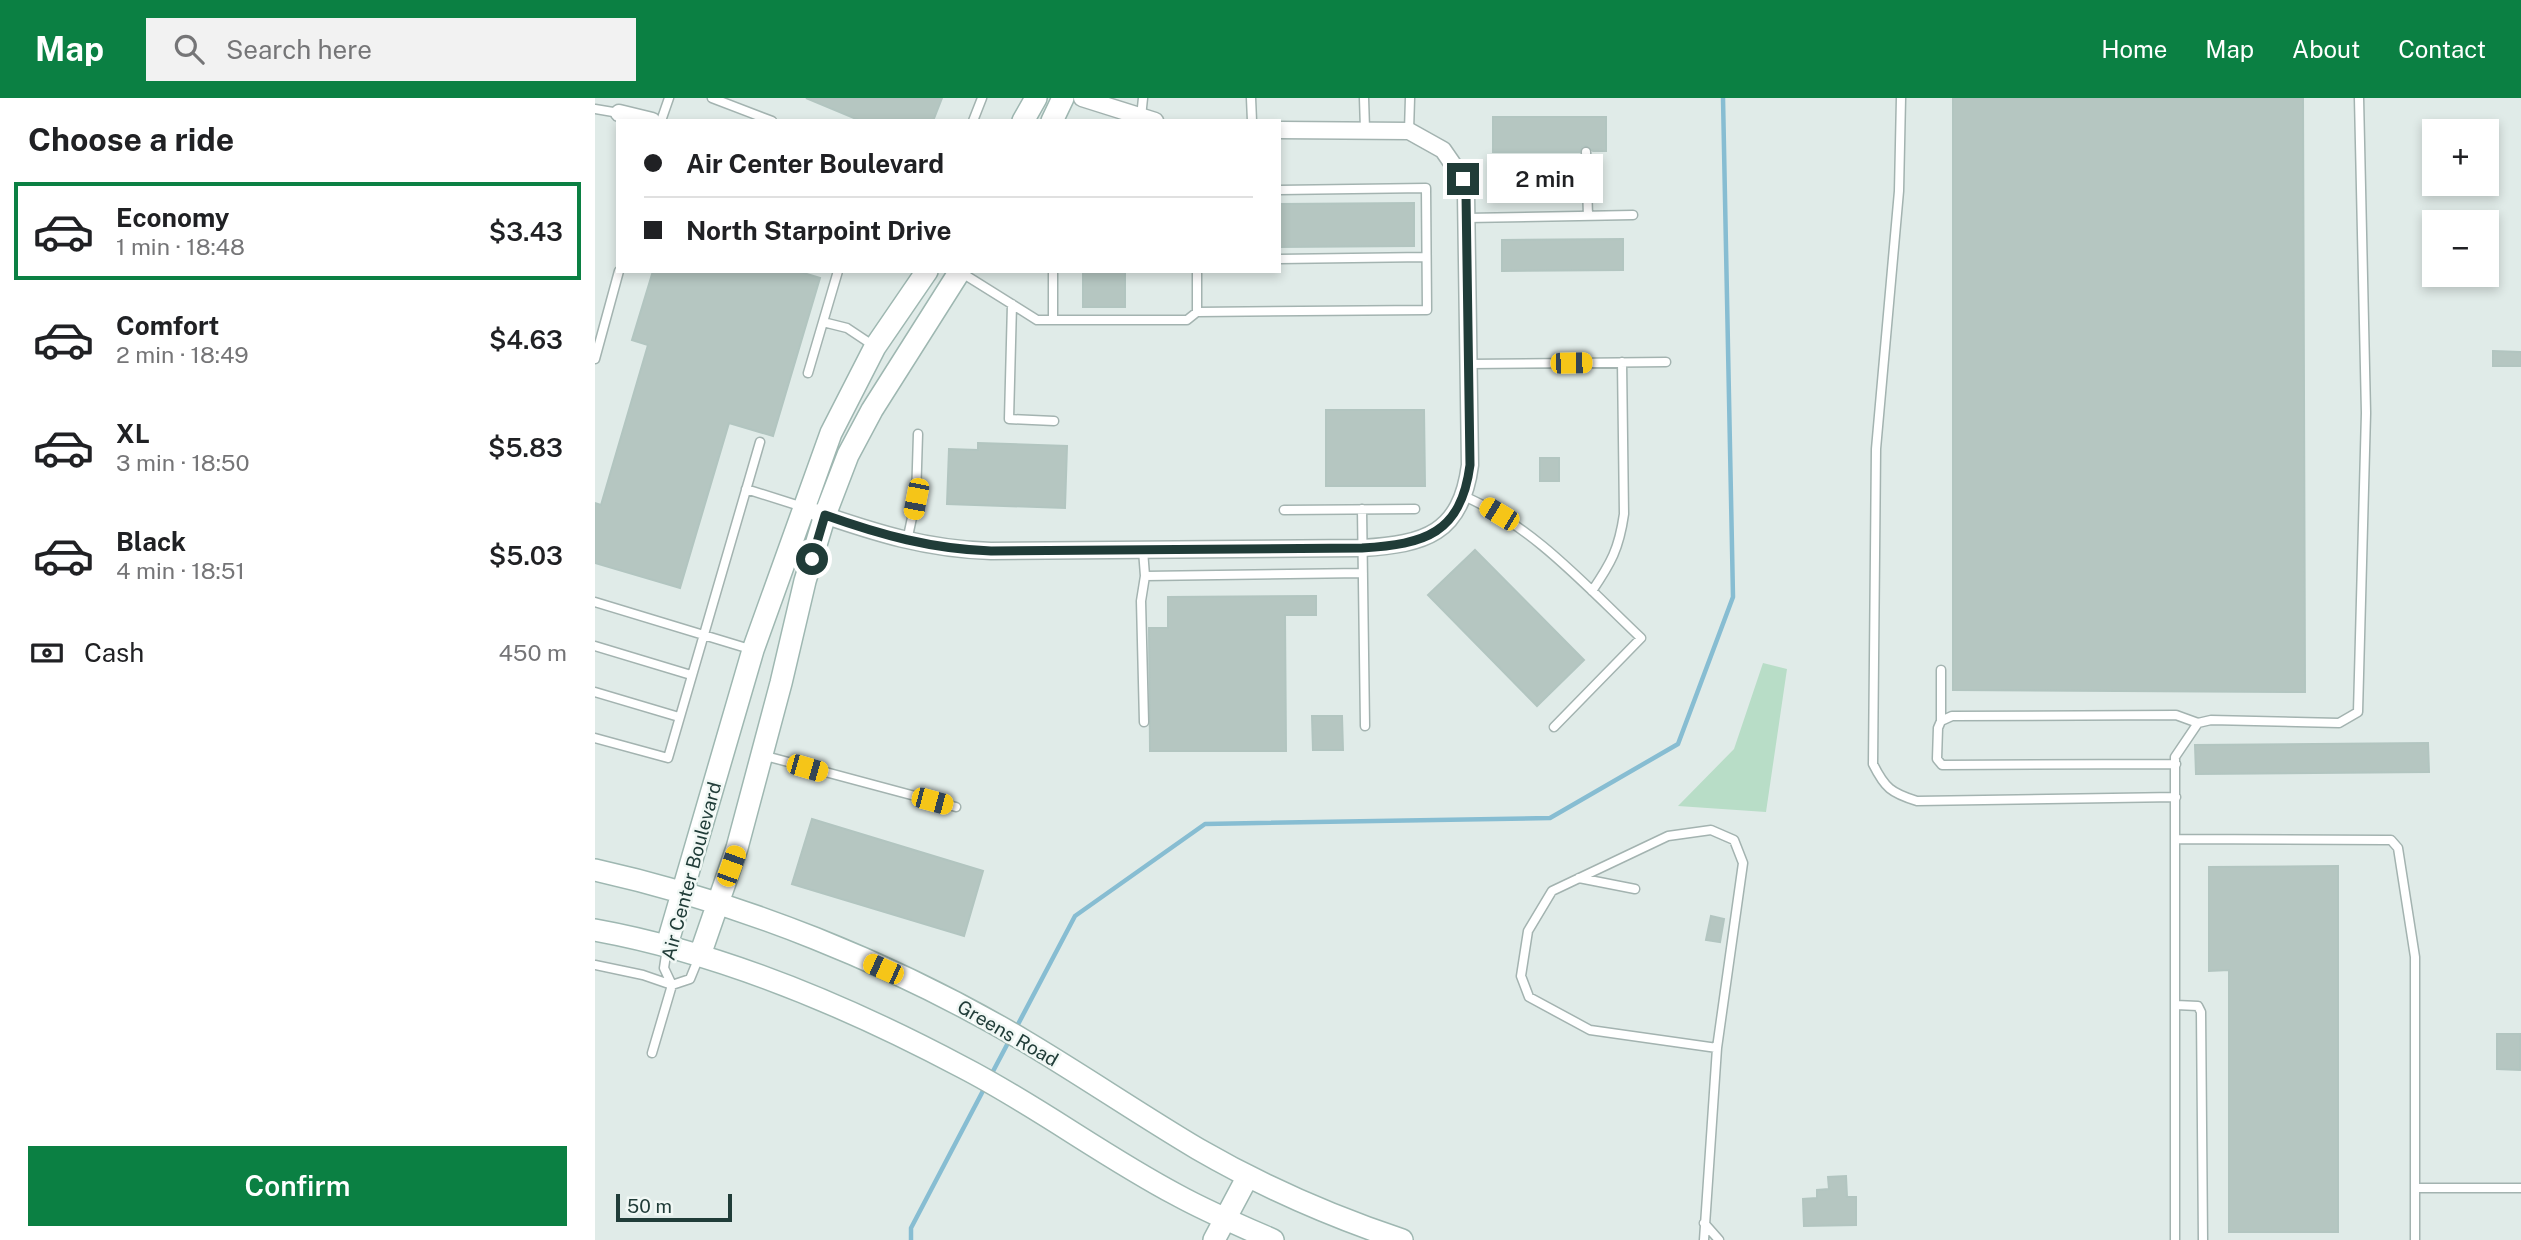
<!DOCTYPE html>
<html lang="en">
<head>
<meta charset="utf-8">
<style>
  body { margin:0; font-family:"Public Sans",sans-serif; background:#f2f2f2; color:#202124; height:100vh; display:flex; flex-direction:column; font-size:26px; white-space:nowrap }
  * { box-sizing:border-box; margin:0 }
  p { font-size:23px; color:#757577 }
  .icon { flex:none; width:38px; height:38px; fill:none; stroke:currentColor; stroke-width:2; stroke-linecap:round; stroke-linejoin:round }
  .map { position:relative; flex:1; overflow:hidden }
  .side { display:flex; flex-direction:column; background:#fff; width:595px }
  .side>* { flex:none }
  .top-card { position:absolute; left:21px; top:21px; width:665px; height:154px; border-radius:0px; box-shadow:0 4px 10px #0003; display:grid; align-content:center; height:154px; padding:0 28px; background:#fff }
  .controls { position:absolute; left:1827px; top:21px; display:grid; gap:14px }
  .controls a { display:grid; place-items:center; width:77px; height:77px; border-radius:0px; background:#fff; box-shadow:0 4px 10px #0003; font-size:35px }
  .scale { position:absolute; left:21px; bottom:18px; width:116px; box-sizing:border-box; padding-left:7px; border:4px solid #203c38; border-top:0; font-size:19px; line-height:24px; white-space:nowrap; color:#203c38; -webkit-text-stroke:5px #f1f8f5; paint-order:stroke }
  .end { position:absolute; width:32px; height:32px; margin:-16px; border:9px solid #203c38; background:#fff; box-shadow:0 0 0 4px #fff }
  .from { border-radius:50% }
  .bubble { position:absolute; height:49px; border-radius:0px; background:#fff; box-shadow:0 4px 10px #0003; font-size:23px; font-weight:600; line-height:49px; text-align:center }
  .car { position:absolute; width:21px; height:42px; margin:-21px -10px; border-radius:9px; box-shadow:0 0 5px 2px #0007; background:linear-gradient(#f5c518 24%,#345 0 40%,#f5c518 0 76%,#345 0 86%,#f5c518 0) }
  .top-card b { display:flex; align-items:center; gap:24px; height:66px; font-size:26px }
  .top-card b+b { border-top:2px solid #e0e0e0 }
  .top-card i { width:18px; height:18px; background:#202124 }
  ul { padding:0; list-style:none }
  li { display:flex; align-items:center; gap:21px; height:98px; margin:0 14px 10px; padding:0 14px; border:4px solid transparent; border-radius:0px }
  li div { flex:1 }
  li b { display:block; font-size:26px }
  li em { font-style:normal; font-weight:600 }
  li.active { border-color:#0b8043 }
  li>.icon { width:63px; height:63px; stroke-width:1.5 }
  h2 { padding:0 28px; font-size:32px; line-height:84px }
  .pay { display:flex; align-items:center; gap:18px; height:77px; padding:0 28px; font-size:26px }
  .pay p { margin-inline-start:auto }
  .primary-button { display:flex; gap:14px; margin-top:auto; padding:14px 28px }
  .primary-button a { flex:1; height:80px; border-radius:0px; background:#0b8043; color:#fff; font-size:28px; font-weight:600; line-height:80px; text-align:center }
  header { display:flex; align-items:center; gap:42px; box-sizing:border-box; height:98px; padding:0 35px; background:#0b8043; color:#fff }
  header strong { font-size:33px }
  nav { display:flex; gap:38px; margin-inline-start:auto; font-size:24px }
  .search { width:490px; height:63px; background:#f2f2f2; display:flex; align-items:center; gap:18px; box-sizing:border-box; padding:0 24px; border-radius:0px; color:#757577; font-size:26px }
  main { display:flex; flex:1; min-height:0 }
  .map>svg:first-child { display:block }
  .green { fill:#b8ddc7 }
  .lines { fill:none; stroke-linecap:round; stroke-linejoin:round }
  .stream { stroke:#87bdd2; stroke-width:4.5 }
  .building { fill:#b5c6c1; stroke:#b2c5c0; stroke-width:2 }
  .lane-casing { stroke:#a3b3b0; stroke-width:11 }
  .street-casing { stroke:#a3b3b0; stroke-width:19 }
  .secondary-casing { stroke:#9eb7b1; stroke-width:24 }
  .lane { stroke:#fff; stroke-width:8 }
  .street { stroke:#fff; stroke-width:16 }
  .secondary { stroke:#fff; stroke-width:21 }
  .route { stroke:#203c38; stroke-width:9 }
  .labels { text-anchor:middle; stroke-width:5; stroke-linejoin:round; paint-order:stroke }
  .street-label { font-size:19px; fill:#203c38; stroke:#f1f8f5 }
</style>
</head>
<body>
<header>
<strong>Map</strong>
<div class="search"><svg class="icon" aria-label="search" viewBox="0 0 24 24"><circle cx="10" cy="10" r="6"/><path d="M15 15l6 6"/></svg>Search here</div>
<nav><a>Home</a><a>Map</a><a>About</a><a>Contact</a></nav>
</header>
<main>
<section class="side">
<h2>Choose a ride</h2>
<ul>
<li class="active"><svg class="icon" aria-label="car" viewBox="0 0 24 24"><path d="M5 17H2v-5l4-1 3-4h7l3 4 3 1v5h-3M9 17h6M6 11h13"/><circle cx="7" cy="17" r="2"/><circle cx="17" cy="17" r="2"/></svg><div><b>Economy</b><p>1 min · 18:48</p></div><em>$3.43</em></li>
<li><svg class="icon" aria-label="car" viewBox="0 0 24 24"><path d="M5 17H2v-5l4-1 3-4h7l3 4 3 1v5h-3M9 17h6M6 11h13"/><circle cx="7" cy="17" r="2"/><circle cx="17" cy="17" r="2"/></svg><div><b>Comfort</b><p>2 min · 18:49</p></div><em>$4.63</em></li>
<li><svg class="icon" aria-label="car" viewBox="0 0 24 24"><path d="M5 17H2v-5l4-1 3-4h7l3 4 3 1v5h-3M9 17h6M6 11h13"/><circle cx="7" cy="17" r="2"/><circle cx="17" cy="17" r="2"/></svg><div><b>XL</b><p>3 min · 18:50</p></div><em>$5.83</em></li>
<li><svg class="icon" aria-label="car" viewBox="0 0 24 24"><path d="M5 17H2v-5l4-1 3-4h7l3 4 3 1v5h-3M9 17h6M6 11h13"/><circle cx="7" cy="17" r="2"/><circle cx="17" cy="17" r="2"/></svg><div><b>Black</b><p>4 min · 18:51</p></div><em>$5.03</em></li>
</ul>
<div class="pay"><svg class="icon" aria-label="cash" viewBox="0 0 24 24"><path d="M3 7h18v10H3z"/><circle cx="12" cy="12" r="2"/></svg>Cash<p>450 m</p></div>
<div class="primary-button"><a>Confirm</a></div>
</section>
<div class="map">
<svg width="1926" height="1142" viewBox="0 0 1926 1142">
  <rect width="100%" height="100%" fill="#e0ebe8"/>
  <!-- green -->
  <path class="green" d="M1168 565 1192 571 1171 714 1083 708 1139 651Z"/>
  <g class="lines">
    <!-- stream -->
    <path class="stream" d="M420 932 480 818 610 726 955 720 1083 646 1138 499 1128 0
      M395 979 414 943
      M316 1142V1130L390 989"/>
  </g>
  <!-- building -->
  <path class="building" d="M211 0H347L338 23H266Z
    M1358 0H1708L1710 594 1358 592Z
    M898 19H1011V53H998L991 48 987 49 985 54H898Z
    M819 105V148L684 149V106Z
    M1028 141V172L907 173V142Z
    M58 173H202L225 180 178 338 134 325 85 490 0 465V405L6 407 53 247 37 242Z
    M488 173H530V209H488Z
    M1898 253 1926 254V268H1898Z
    M731 312H829L830 388H731Z
    M383 345 472 348 470 410 352 406 354 351 383 352Z
    M945 360H964V383H945Z
    M880 452 989 562 942 608 833 497Z
    M721 498V517H690L691 653H555L554 530H573V499Z
    M717 618H747L748 652H718Z
    M1833 645 1834 674 1601 676 1600 647Z
    M217 721 388 773 369 838 197 786Z
    M1743 768V1134H1634V872L1614 873V769Z
    M1116 818 1129 821 1125 844 1111 842Z
    M1902 936H1925V972L1902 971Z
    M1251 1078 1252 1099H1261V1127L1209 1128 1208 1101 1222 1100V1092L1234 1091 1233 1079Z"/>
  <g class="lines">
    <!-- lane casing -->
    <g class="lane-casing">
      <path id="lane" d="M117 0 177 23
        M656 0 657 23
        M769 0 770 31
        M1306 0 1304 93 1281 351 1278 666C1290 690 1296 695 1322 703L1581 699
        M0 11 24 15
        M546 19 548 0
        M66 23 74 0
        M378 23 387 0
        M814 33 815 0
        M991 54 993 118
        M871 120 1038 117
        M684 161 831 159
        M458 173V222
        M602 173V214
        M367 175 442 222H592L602 214 832 212 831 90 684 92
        M417 206 414 321 459 323
        M228 224 252 230 279 248
        M0 261 24 173
        M873 266 1071 264
        M213 275 243 173
        M151 391 208 409
        M869 398C939 429 991 488 1046 540L959 629
        M767 411 770 628
        M689 412 820 411
        M312 443 321 401 323 336
        M548 452 550 478 546 503 549 624
        M550 478 768 475
        M997 493C1016 465 1024 451 1029 416L1027 264
        M0 504 158 552
        M0 548 96 577
        M1346 572V623
        M0 594 84 619
        M0 640 73 660 165 344
        M167 657 361 709
        M1581 666 1347 667 1342 661 1343 630 1346 623 1357 618 1581 617 1603 625
        M1581 741 1790 742H1796L1803 750 1820 859V1142
        M984 780 1040 791
        M72 850 69 870 77 887
        M0 867 48 877 77 887
        M77 887 95 881 104 859
        M1581 907 1603 908 1606 914 1608 1142
        M57 955 77 887
        M1820 1090H1926
        M1109 1125 1124 1142
        M1109 1142 1122 950 1148 765 1139 742 1116 732 1073 738 957 793 933 833 926 878 934 899 995 932 1122 950
        M1580 1142V659L1603 625 1616 622 1744 625 1763 614 1771 315 1764 0"/>
    </g>
    <!-- street casing -->
    <g class="street-casing">
      <path id="street" d="M487 0 560 23
        M24 15 57 23
        M220 414C281 435 331 451 396 453L767 450C830 446 866 436 875 367L871 96 868 81 848 52 814 33 684 32"/>
    </g>
    <!-- secondary casing -->
    <g class="secondary-casing">
      <path id="secondary" d="M428 23 441 0
        M457 23 468 0
        M0 772C148 805 297 865 428 942 487 977 544 1016 603 1051 667 1088 738 1119 807 1142
        M0 832C127 855 254 909 367 969 441 1007 508 1058 582 1097 613 1114 646 1128 678 1142
        M72 847 158 552 236 335 280 249 332 173
        M105 857 142 750 186 585 210 483 230 417 253 357 277 312 365 173
        M619 1142 653 1078"/>
    </g>
    <!-- lane -->
    <use href="#lane" class="lane"/>
    <!-- street -->
    <use href="#street" class="street"/>
    <!-- secondary -->
    <use href="#secondary" class="secondary"/>
  </g>
  <g class="lines">
    <!-- route -->
    <path class="route" d="M217 461 230 417C286 437 337 451 396 453L767 450C830 446 866 436 875 367L871 96 868 81"/>
  </g>
  <g class="labels">
    <!-- street labels -->
    <g class="street-label">
      <text transform="translate(96 773) rotate(-75)" y="7">Air Center Boulevard</text>
      <text transform="translate(413 935) rotate(30)" y="7">Greens Road</text>
    </g>
  </g>
</svg>
<div class="controls">
<a>+</a>
<a>−</a>
</div>
<div class="scale">50 m</div>
<i class="end from" style="left:217px;top:461px"></i>
<i class="end" style="left:868px;top:81px"></i>
<div class="bubble" style="left:892px;top:56px;width:116px">2 min</div>
<i class="car" style="left:976px;top:265px;rotate:89deg"></i>
<i class="car" style="left:321px;top:401px;rotate:191deg"></i>
<i class="car" style="left:904px;top:416px;rotate:301deg"></i>
<i class="car" style="left:212px;top:670px;rotate:106deg"></i>
<i class="car" style="left:337px;top:703px;rotate:105deg"></i>
<i class="car" style="left:136px;top:768px;rotate:20deg"></i>
<i class="car" style="left:288px;top:871px;rotate:294deg"></i>
<div class="top-card">
<b><i class="from"></i>Air Center Boulevard</b>
<b><i></i>North Starpoint Drive</b>
</div>
</div>
</main>
</body>
</html>
